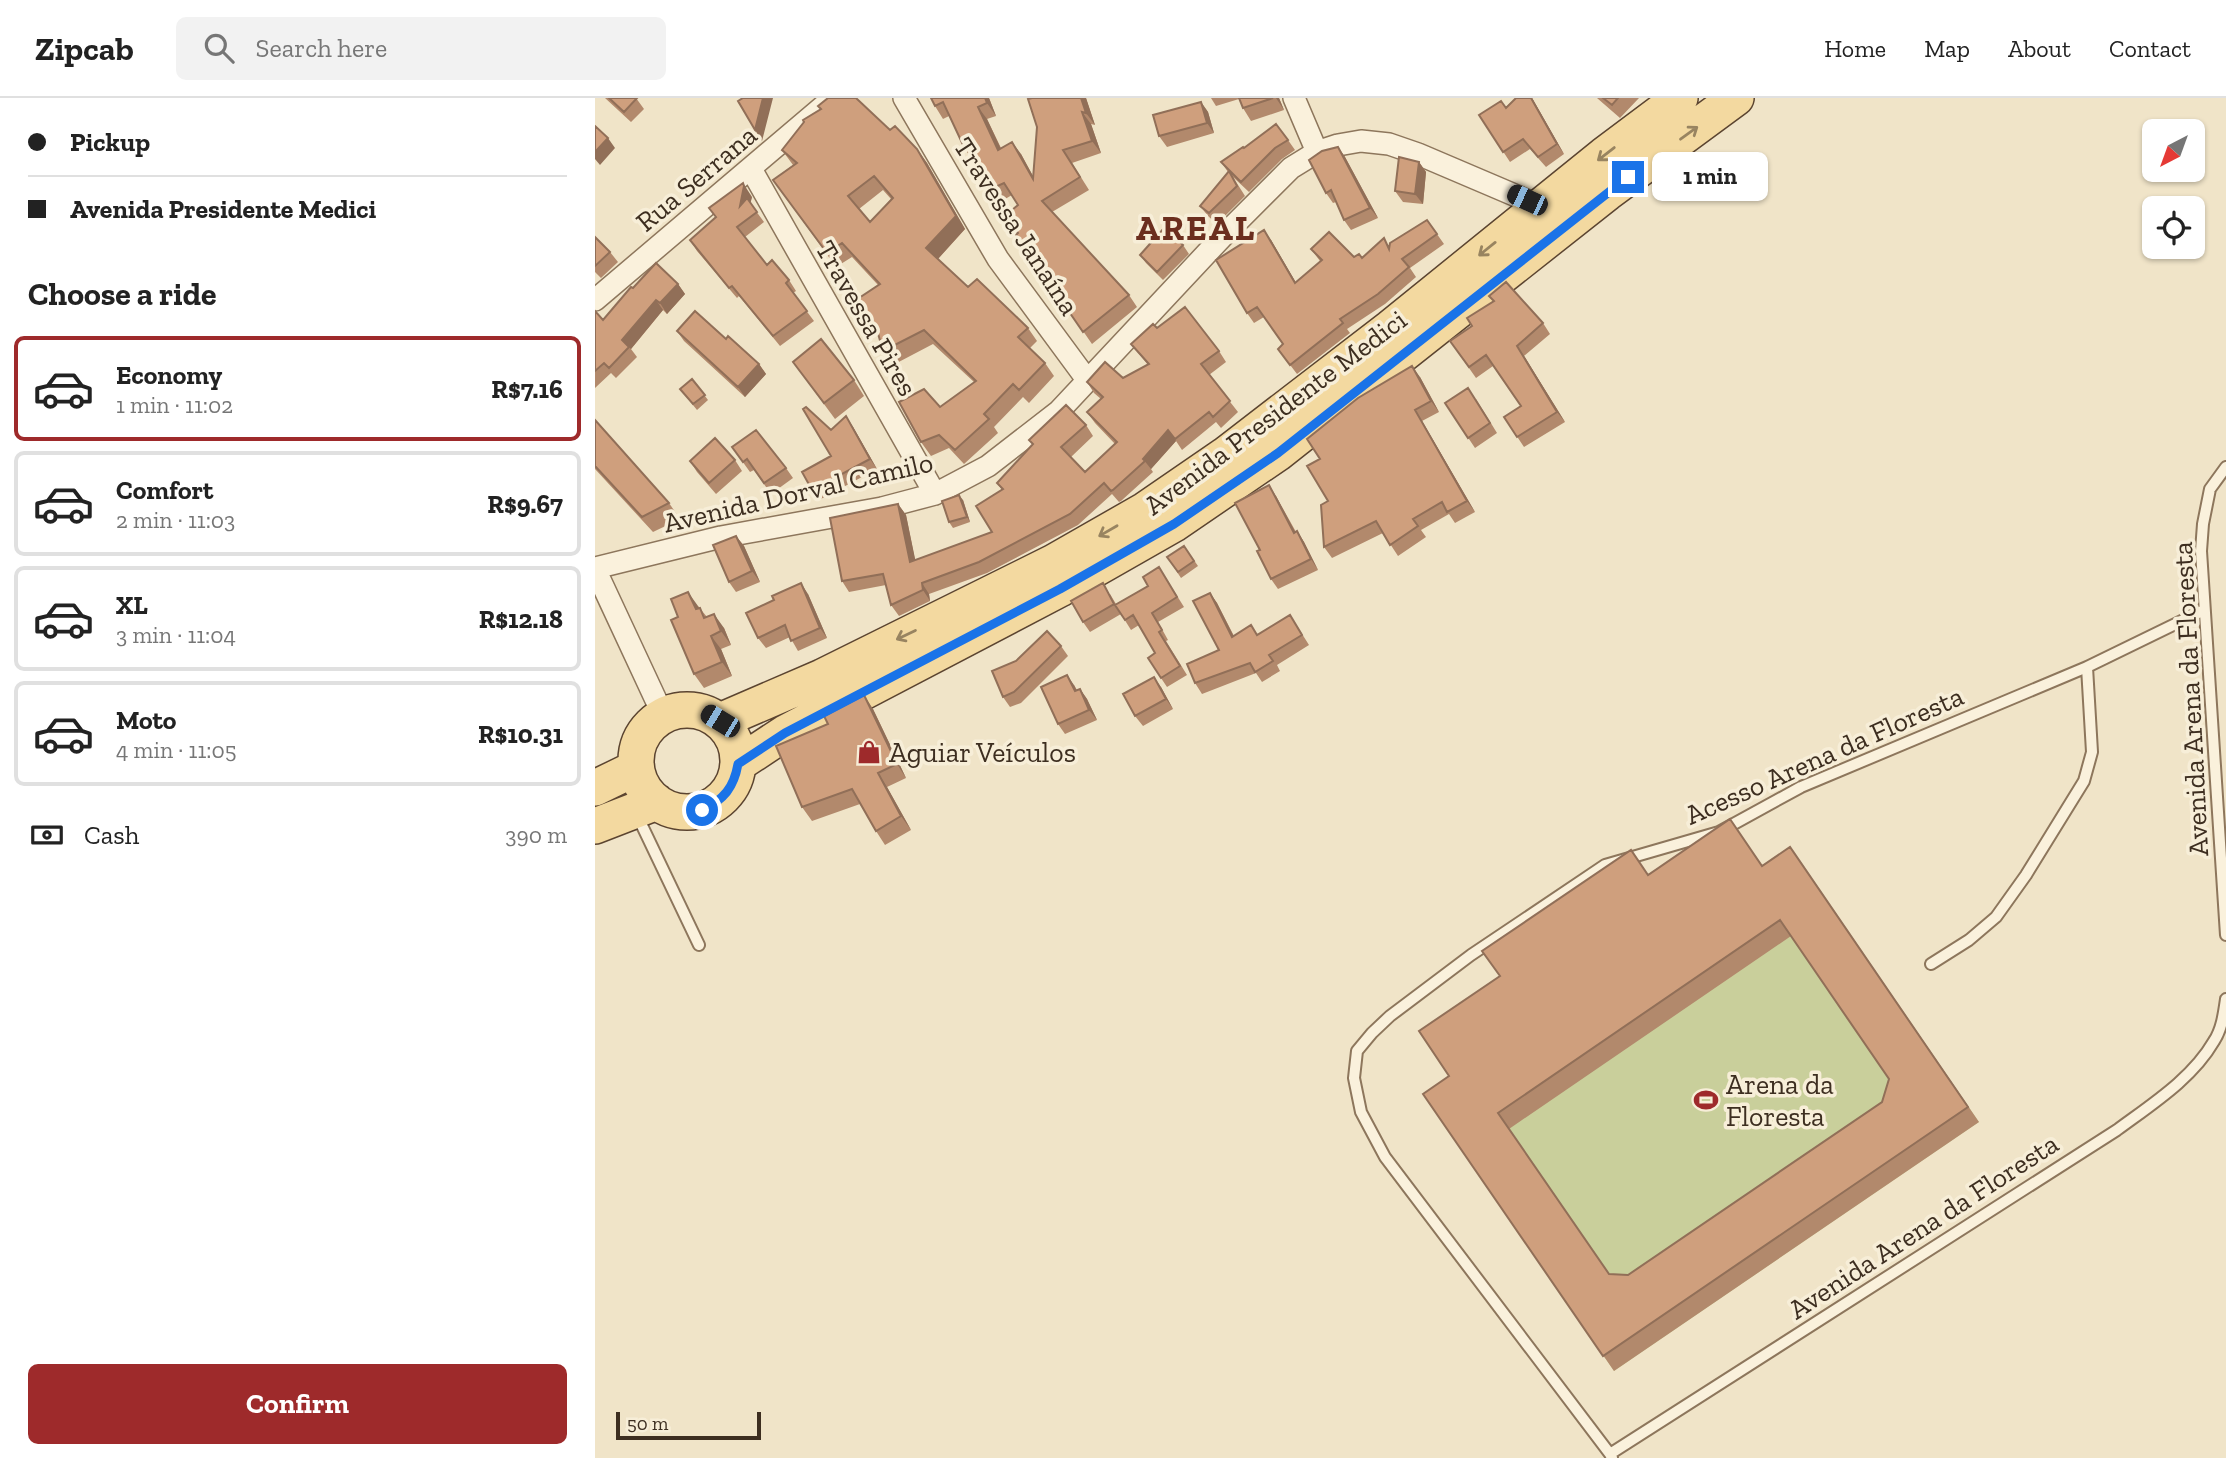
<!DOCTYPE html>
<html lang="en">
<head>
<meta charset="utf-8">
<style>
  body { margin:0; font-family:"Zilla Slab",serif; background:#f2f2f2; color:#222; height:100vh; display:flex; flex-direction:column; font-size:26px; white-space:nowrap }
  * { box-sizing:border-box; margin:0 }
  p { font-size:23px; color:#767676 }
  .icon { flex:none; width:38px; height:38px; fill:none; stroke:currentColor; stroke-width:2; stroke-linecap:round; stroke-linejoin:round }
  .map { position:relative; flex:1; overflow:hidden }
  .panel { display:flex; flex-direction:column; background:#fff; width:595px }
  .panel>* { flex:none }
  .banner { display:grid; align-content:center; height:154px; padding:0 28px; background:#fff }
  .needle { width:46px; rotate:221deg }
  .tools { position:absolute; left:1547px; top:21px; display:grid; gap:14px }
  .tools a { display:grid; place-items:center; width:63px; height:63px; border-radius:10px; background:#fff; box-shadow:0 2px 5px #0004; font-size:35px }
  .scale { position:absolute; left:21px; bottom:18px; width:145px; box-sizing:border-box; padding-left:7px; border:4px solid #3d2e20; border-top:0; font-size:19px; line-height:24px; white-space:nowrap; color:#3d2e20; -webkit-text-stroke:5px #f7eed8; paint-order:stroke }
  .end { position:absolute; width:32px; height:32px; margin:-16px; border:9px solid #1a73e8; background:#fff; box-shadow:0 0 0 4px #fff }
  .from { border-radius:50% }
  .bubble { position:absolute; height:49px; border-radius:10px; background:#fff; box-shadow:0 2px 5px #0004; font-size:23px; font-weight:800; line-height:49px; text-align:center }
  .car { position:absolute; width:21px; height:42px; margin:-21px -10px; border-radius:9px; box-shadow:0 0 5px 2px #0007; background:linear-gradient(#222 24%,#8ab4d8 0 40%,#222 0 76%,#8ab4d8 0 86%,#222 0) }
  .banner b { display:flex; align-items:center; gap:24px; height:66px; font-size:26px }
  .banner b+b { border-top:2px solid #e0e0e0 }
  .banner i { width:18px; height:18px; background:#222 }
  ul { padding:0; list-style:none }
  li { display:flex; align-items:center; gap:21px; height:105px; margin:0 14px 10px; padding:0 14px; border:4px solid #e0e0e0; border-radius:10px }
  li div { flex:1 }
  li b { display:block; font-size:26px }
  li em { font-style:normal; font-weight:800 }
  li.active { border-color:#9e2a2b }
  li>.icon { width:63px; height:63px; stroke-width:1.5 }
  h2 { padding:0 28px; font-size:32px; line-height:84px }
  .pay { display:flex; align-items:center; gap:18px; height:77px; padding:0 28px; font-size:26px }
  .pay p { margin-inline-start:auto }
  .cta { display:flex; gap:14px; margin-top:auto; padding:14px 28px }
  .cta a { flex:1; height:80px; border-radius:10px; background:#9e2a2b; color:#fff; font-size:28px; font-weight:800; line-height:80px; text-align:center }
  header { display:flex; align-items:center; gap:42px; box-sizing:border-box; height:98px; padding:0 35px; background:#fff; border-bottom:2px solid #e0e0e0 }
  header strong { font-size:33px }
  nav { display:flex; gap:38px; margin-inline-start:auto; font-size:24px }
  .search { width:490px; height:63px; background:#f2f2f2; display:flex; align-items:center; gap:18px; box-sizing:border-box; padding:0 24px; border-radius:10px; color:#767676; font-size:26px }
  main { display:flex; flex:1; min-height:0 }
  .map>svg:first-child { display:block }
  .green { fill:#c9cf9b }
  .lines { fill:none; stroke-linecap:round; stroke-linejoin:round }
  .service-casing { stroke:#8d765c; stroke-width:14 }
  .minor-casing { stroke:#8d765c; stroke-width:24 }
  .primary-casing { stroke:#5b4430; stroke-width:38 }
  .service { stroke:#faf1dc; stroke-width:10 }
  .minor { stroke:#faf1dc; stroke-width:21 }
  .primary { stroke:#f3d9a0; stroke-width:35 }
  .wall { fill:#b2896c; fill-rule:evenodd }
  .shaded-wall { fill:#916f58 }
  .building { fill:#cf9f7d; stroke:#916f58; stroke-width:2; fill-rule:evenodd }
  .oneway { stroke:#988460 }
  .route { stroke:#1a73e8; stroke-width:9 }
  .labels { text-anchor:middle; stroke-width:7; stroke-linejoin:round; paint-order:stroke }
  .street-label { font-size:28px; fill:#3d2e20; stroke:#f7eed8 }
  .poi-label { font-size:28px; fill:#3d2e20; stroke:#f7eed8; text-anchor:start }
  .district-label { font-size:35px; font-weight:bold; letter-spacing:2px; fill:#6b2e1e; stroke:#f7eed8 }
</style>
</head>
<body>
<header>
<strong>Zipcab</strong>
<div class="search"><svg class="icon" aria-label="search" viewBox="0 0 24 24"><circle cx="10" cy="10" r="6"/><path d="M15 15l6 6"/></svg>Search here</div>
<nav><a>Home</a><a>Map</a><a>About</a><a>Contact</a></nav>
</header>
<main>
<section class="panel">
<div class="banner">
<b><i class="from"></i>Pickup</b>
<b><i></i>Avenida Presidente Medici</b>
</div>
<h2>Choose a ride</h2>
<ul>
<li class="active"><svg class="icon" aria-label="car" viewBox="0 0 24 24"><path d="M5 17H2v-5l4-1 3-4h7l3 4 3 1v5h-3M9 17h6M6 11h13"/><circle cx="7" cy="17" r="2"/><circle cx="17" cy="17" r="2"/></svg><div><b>Economy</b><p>1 min · 11:02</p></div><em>R$7.16</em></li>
<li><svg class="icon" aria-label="car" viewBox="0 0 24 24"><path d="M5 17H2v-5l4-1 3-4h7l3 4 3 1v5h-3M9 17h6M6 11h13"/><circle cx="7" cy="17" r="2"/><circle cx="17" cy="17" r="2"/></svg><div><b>Comfort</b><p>2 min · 11:03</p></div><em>R$9.67</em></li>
<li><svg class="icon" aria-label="car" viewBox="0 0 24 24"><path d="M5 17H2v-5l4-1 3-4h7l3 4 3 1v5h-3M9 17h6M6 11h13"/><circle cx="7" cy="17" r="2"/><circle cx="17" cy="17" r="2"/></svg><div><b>XL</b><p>3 min · 11:04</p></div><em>R$12.18</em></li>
<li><svg class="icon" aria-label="car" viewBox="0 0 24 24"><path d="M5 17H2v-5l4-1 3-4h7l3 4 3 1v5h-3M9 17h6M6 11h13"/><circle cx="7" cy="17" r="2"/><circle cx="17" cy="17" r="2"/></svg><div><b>Moto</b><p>4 min · 11:05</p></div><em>R$10.31</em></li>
</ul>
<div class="pay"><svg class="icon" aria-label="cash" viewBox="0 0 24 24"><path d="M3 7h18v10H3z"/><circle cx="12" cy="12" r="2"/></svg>Cash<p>390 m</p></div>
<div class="cta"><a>Confirm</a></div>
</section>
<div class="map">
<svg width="1631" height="1360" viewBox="0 0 1631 1360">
  <rect width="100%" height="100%" fill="#f0e4c8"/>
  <!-- green -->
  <path class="green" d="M1146 737 1178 783 1206 764 1384 1024 1019 1273 839 1012 1047 768 1064 792Z"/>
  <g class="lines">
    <!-- service casing -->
    <g class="service-casing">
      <path id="service" d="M1631 369 1615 391 1608 426 1606 453 1631 837
        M41 715 104 847
        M1336 866 1374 842 1401 819 1431 777 1489 683 1497 654 1492 569
        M1015 1356 790 1059 766 1014 759 980 762 953 777 935 795 918 876 857 1010 767 1124 734 1206 689 1492 569 1609 512
        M1017 1360 1015 1356 1522 1032C1557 1006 1597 981 1619 943 1627 931 1629 915 1631 901"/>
    </g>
    <!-- minor casing -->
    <g class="minor-casing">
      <path id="minor" d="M309 0 403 161 493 283
        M699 0 722 54
        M156 71 340 396
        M0 202 238 0
        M0 470 126 439 287 410 340 396 393 368 464 313 627 139 696 70 722 54 743 47 766 43 794 46 823 56 945 108
        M0 471 68 617"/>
    </g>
    <!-- primary casing -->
    <g class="primary-casing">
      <path id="primary" d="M41 663a51 51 0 1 1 102 0a51 51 0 1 1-102 0Z
        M125 623 227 579 459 464 550 412 630 357 795 230 1009 57 1085 0
        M143 666 190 635 465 491 579 426 683 355 1012 95 1141 0
        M0 690 41 670
        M0 728 62 704"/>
    </g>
    <!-- service -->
    <use href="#service" class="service"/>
    <!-- minor -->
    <use href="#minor" class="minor"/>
    <!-- primary -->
    <use href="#primary" class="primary"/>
  </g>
  <!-- wall -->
  <path class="wall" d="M10 0H41L49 11 36 24Z
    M336 0H394L401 18 392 21 406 50 426 56 438 78 442 29 437 0H491L500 27 496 26 506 55 477 65 494 92 457 114 534 197 542 209 497 246 463 197 432 157 423 135V107L417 97 405 104 396 91 380 61 377 62 369 49 354 18 348 21 340 8Z
    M616 0H684L689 12 656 23 648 10 644 1 621 8Z
    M921 0H937L969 56 951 69 935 51 915 64 884 17 911 9Z
    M1002 0H1044L1025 20Z
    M606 4 613 14 619 35 572 49 564 38Z
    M223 8 295 32 322 51 332 65 370 131 343 161 373 189 433 230 442 243 435 250 450 265 459 278 434 305 428 299 399 329 403 335 369 366 354 350 336 358 326 344 345 309 379 284 338 246 298 267 288 253 283 187 257 159 241 169 178 82 198 67 187 52 226 11ZM288 92 296 101 275 124 264 111Z
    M693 42 700 52 687 61 654 94 638 79 650 98 622 126 613 118 605 108 633 74 626 64 649 50Z
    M743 49 750 59 783 120 756 132 749 122 741 104 738 105 731 95Z
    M824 64 831 74 828 106 808 104 800 93Z
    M157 99 155 105 169 124 150 139 172 167 194 182 201 193 198 195 219 223 185 248 144 198 142 200 102 153 95 142Z
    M832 122 849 146 815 170 821 179 790 206 752 231 755 235 702 276 683 251 688 246 669 219 659 225 652 215 676 142 701 185 725 163 716 151 767 160 794 148Z
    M0 139 15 154 23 164 6 180 0 174Z
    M588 147 594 156 568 182 551 165 545 157Z
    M83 186 90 196 72 216 68 212 36 251 42 259 21 280 16 275 0 290V213L8 222 38 190Z
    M894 198 948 225 955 236 929 258 970 324 929 349 909 319 926 308 898 268 881 280 855 243 877 228 898 203Z
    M562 230 624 253 631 264 614 277 643 314 626 330 621 324 587 352 581 343 556 371 558 374 526 403 524 404 517 396 483 427 392 475 334 496 335 503 304 518 296 507 291 487 254 494 247 483 303 406 311 417 320 462 397 434 407 392 402 385 438 347 434 342 491 327 498 338 476 359 490 374 520 346 500 325 492 314 506 301 499 295 492 284 528 280 553 267 536 246Z
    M82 233 131 241 164 266 171 276 150 299 89 243Z
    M198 264 259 282 269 298 240 321Z
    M825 279 844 314 827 323 880 414 860 425 854 416 826 432 831 439 803 458 788 435 737 460 729 449 733 403 725 361Z
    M97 281 113 302 102 312 85 291Z
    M881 301 902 335 880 350 850 305Z
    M0 322 74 405 85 421 58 434 0 371Z
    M258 329 282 371 224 402 217 392 236 358V332Z
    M137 349 191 370 198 380 176 396 159 372 155 374Z
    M140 362 147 373 121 396 102 374 95 363Z
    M681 398 701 434 702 433 709 444 723 472 683 491 676 481 665 452Z
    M368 402 375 424 358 430 354 424Z
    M141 438 149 448 165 484 141 494 134 484Z
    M589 448 603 468 586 480 572 459Z
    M564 469 589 509 563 524 573 542 571 543 592 577 572 589 566 580 560 555 544 527 536 532 526 516 495 534 488 524 515 496 521 506 553 488Z
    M615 495 622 505 639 538 663 536 702 528 714 547 682 567 685 573 667 584 661 575 607 596 600 585 624 552Z
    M213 496 232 540 203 553 195 539 171 550 163 540Z
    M103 508 112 519 129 530 136 547 126 551 137 578 109 590 99 576 83 519Z
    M466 548 473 558 426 605 415 609 408 599 421 563Z
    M479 587 482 592 485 591 492 601 502 622 470 636 463 626Z
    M566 589 578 611 548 628 540 618Z
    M278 611 311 680 292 689 316 732 290 747 281 733 265 706 217 723 207 709Z
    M1195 749 1384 1024 1019 1273 828 996 854 978 905 878 1053 777 1168 768ZM1196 838 1294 981 1287 1004 1033 1177 1014 1176 914 1031Z"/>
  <!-- shaded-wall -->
  <path class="shaded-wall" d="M168 0H178L167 43 160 32Z
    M390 0H394L401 18 392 5Z
    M486 0H491L500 27 491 15Z
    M681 0H684L689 12Z
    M936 0H937L969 56 962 46Z
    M606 4 613 14 619 35 612 25Z
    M383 9 392 21 412 64 403 52Z
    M487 14 496 26 506 55 497 43Z
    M13 40 20 50 5 67 0 61V54Z
    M417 44 426 56 446 93 438 81Z
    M743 49 750 59 783 120 775 110Z
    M322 51 332 65 370 131 341 163 331 150Z
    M824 64 831 74 828 106 820 96Z
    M148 85 157 99 152 119 145 108Z
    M669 132 676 142 707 195 700 185Z
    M83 186 90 196 72 216 65 205Z
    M61 202 68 212 36 251 27 242Z
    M922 248 929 258 970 324 962 314Z
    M164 266 171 276 150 299 143 289Z
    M817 268 825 279 844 314 836 303Z
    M820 312 827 323 880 414 872 403Z
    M251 318 258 329 282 371 275 361Z
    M573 332 581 343 556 371 548 361Z
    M674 387 681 398 706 445 699 435Z
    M364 397 368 402 375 424 372 419Z
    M303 406 311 417 323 475 315 464Z
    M702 433 709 444 723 472 716 461Z
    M141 438 149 448 165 484 157 473Z
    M206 485 213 496 232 540 225 530Z
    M327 485 334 496 335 503 328 492Z
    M93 494 103 508 110 525 101 511Z
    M615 495 622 505 644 549 637 539Z
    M119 516 129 530 136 547 126 533Z
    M116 538 126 551 137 578 127 564Z
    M472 577 479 587 487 604 480 593Z
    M559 579 566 589 578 611 571 601Z
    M485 591 492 601 502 622 494 612Z
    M269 597 278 611 311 680 302 666Z
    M283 675 292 689 316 732 306 718Z"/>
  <!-- building -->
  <path class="building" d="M14 0H42L29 14Z
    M148 0H168L160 32 143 3Z
    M233 0H261L295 32 300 28 322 51 361 118 331 150 373 189 382 181 433 230 423 239 450 265 424 292 418 286 389 316 394 321 360 352 344 337 326 344 304 304 329 291 345 309 381 283 329 232 288 253 282 232 261 202 285 186 247 145 232 155 178 82 202 65 187 52 209 24 208 22 226 11 223 8ZM279 78 298 100 275 124 253 98Z
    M336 0H390L392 5 383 9 403 52 417 44 438 81 442 29 433 1 437 0H486L491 15 487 14 497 43 468 52 485 79 447 103 534 197 488 234 455 186 432 157 421 137 423 135 410 118 423 107 409 85 396 91 373 48 369 49 348 4 340 8Z
    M644 0H678L648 10Z
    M921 0H936L962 46 943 59 928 41 908 54 884 17 906 3 911 10Z
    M1008 0H1023L1017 7Z
    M606 4 612 25 564 38 558 17Z
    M681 26 693 42 680 50 646 84 626 64 648 49 649 50Z
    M0 28 13 40 0 54Z
    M743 49 775 110 749 122 736 92 731 95 714 62 727 53Z
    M804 59 824 64 820 96 800 93Z
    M634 73 642 88 614 115 605 108Z
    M148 85 149 88 145 108 152 100 162 114 142 129 172 167 177 162 194 182 191 185 212 213 178 238 137 188 134 190 95 142 121 119 114 110Z
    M832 122 842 136 807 161 814 169 783 196 745 221 748 225 695 267 683 251 688 246 662 209 652 215 621 162 669 132 700 185 727 162 716 151 734 134 759 159 764 156 767 160 789 140 794 151 795 145Z
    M570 129 588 147 562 174 545 157Z
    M0 139 15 154 0 168Z
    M61 165 83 186 65 205 61 202 27 242 34 249 14 270 9 265 0 273V213L8 222 36 189 38 190Z
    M911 184 948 225 922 248 962 314 922 339 909 319 926 308 891 257 874 269 855 243 877 228 872 220 899 203 894 198Z
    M590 209 624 253 606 266 635 303 618 319 614 314 580 341 573 332 548 361 550 363 518 392 516 393 509 385 475 416 384 464 327 485 328 492 296 507 288 476 247 483 235 420 303 406 315 464 397 434 381 408 408 391 402 385 438 346 434 342 471 307 491 327 466 349 490 374 522 344 492 314 508 299 492 284 510 264 528 280 554 266 536 246 558 226 562 230Z
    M100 213 131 241 133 238 164 266 143 289 82 233Z
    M226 241 259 282 229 305 198 264Z
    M817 268 836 303 820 312 872 403 852 414 847 404 818 421 823 428 795 447 781 423 729 449 726 407 733 403 712 368 725 361 712 341 763 300Z
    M97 281 110 297 98 306 85 291Z
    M873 290 895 325 873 340 850 305Z
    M211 309 236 332 251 318 275 361 217 392 207 374 236 358 208 311Z
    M0 322 74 405 47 419 0 368Z
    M161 332 191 370 169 385 152 361 148 364 137 349Z
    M120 340 140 362 114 385 95 363Z
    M674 387 699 435 702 433 716 461 676 481 662 453 665 452 640 405Z
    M364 397 372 419 354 424 347 403Z
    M141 438 157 473 134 484 118 447Z
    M589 448 599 463 583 474 572 459Z
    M564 469 582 499 557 515 567 532 564 534 585 568 566 580 553 560 560 555 538 517 530 522 520 507 553 488 548 479Z
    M206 485 225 530 196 543 190 527 163 540 151 515 179 502 177 498Z
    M508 485 519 506 488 524 476 503Z
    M93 494 101 511 105 510 109 520 119 516 126 533 116 538 127 564 99 576 76 522 83 519 76 501Z
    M615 495 637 539 656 527 662 537 695 517 707 537 674 557 678 563 660 574 655 565 600 585 592 566 624 552 598 503Z
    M452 533 466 548 419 594 408 599 397 573 421 563Z
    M472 577 480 593 485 591 494 612 463 626 446 589Z
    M559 579 571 601 540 618 528 596Z
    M269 597 302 666 283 675 306 718 281 733 257 691 207 709 181 648 233 626 229 618Z
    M1135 721 1167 768 1195 749 1373 1009 1008 1258 828 996 854 978 824 933 905 878 887 853 1036 752 1053 777ZM1185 822 1294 981 1287 1004 1033 1177 1014 1176 903 1015Z"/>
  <!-- one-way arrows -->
  <defs><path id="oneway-shaft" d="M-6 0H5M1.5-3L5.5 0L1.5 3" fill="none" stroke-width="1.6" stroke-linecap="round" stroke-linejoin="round" transform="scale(1.75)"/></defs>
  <g class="oneway">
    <use href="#oneway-shaft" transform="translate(1094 35) rotate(-36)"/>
    <use href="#oneway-shaft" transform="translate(1011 56) rotate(142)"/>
    <use href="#oneway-shaft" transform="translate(892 151) rotate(141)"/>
    <use href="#oneway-shaft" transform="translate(513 433) rotate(150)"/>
    <use href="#oneway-shaft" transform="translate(311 537) rotate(154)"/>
  </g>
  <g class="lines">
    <!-- route -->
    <path class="route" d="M107 712C129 702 139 689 143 666L190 635 465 491 579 426 683 355 1033 79"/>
  </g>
  <!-- icons -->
  <defs>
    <g id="shop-bare" transform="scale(1.89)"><path d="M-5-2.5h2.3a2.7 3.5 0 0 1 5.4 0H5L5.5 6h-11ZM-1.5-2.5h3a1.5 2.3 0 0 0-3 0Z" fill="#9e2a2b" stroke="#f7eed8" stroke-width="2.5" paint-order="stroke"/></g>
    <g id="stadium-bare" transform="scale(1.89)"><path d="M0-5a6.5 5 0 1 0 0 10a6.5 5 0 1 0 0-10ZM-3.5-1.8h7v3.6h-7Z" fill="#9e2a2b" stroke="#f7eed8" stroke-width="2.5" paint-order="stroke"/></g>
  </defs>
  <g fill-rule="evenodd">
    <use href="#shop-bare" x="274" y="654"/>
    <use href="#stadium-bare" x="1111" y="1002"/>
  </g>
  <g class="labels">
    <!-- street labels -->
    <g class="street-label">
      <text transform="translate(101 80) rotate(-40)" y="10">Rua Serrana</text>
      <text transform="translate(422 128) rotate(57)" y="10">Travessa Janaína</text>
      <text transform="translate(272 220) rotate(60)" y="10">Travessa Pires</text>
      <text transform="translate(680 314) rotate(-37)" y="10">Avenida Presidente Medici</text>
      <text transform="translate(203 394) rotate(-13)" y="10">Avenida Dorval Camilo</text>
      <text transform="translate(1595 601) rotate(-93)" y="10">Avenida Arena da Floresta</text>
      <text transform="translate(1229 657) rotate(-24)" y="10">Acesso Arena da Floresta</text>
      <text transform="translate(1328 1128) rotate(-33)" y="10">Avenida Arena da Floresta</text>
    </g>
    <!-- poi labels -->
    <g class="poi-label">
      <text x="294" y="664">Aguiar Veículos</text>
      <text x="1131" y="996">Arena da<tspan x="1131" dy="32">Floresta</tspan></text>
    </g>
    <!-- district labels -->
    <g class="district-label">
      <text x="601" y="142">AREAL</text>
    </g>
  </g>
</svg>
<div class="tools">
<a><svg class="needle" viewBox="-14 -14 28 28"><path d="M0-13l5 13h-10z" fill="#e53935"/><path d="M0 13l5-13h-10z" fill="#767676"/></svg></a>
<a><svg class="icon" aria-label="locate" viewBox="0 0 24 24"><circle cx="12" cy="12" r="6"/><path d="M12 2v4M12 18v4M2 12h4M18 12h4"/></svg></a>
</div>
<div class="scale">50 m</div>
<i class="end from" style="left:107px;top:712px"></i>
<i class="end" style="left:1033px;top:79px"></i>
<div class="bubble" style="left:1057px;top:54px;width:116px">1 min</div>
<i class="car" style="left:932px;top:102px;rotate:295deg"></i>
<i class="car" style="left:125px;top:623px;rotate:301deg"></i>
</div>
</main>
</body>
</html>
